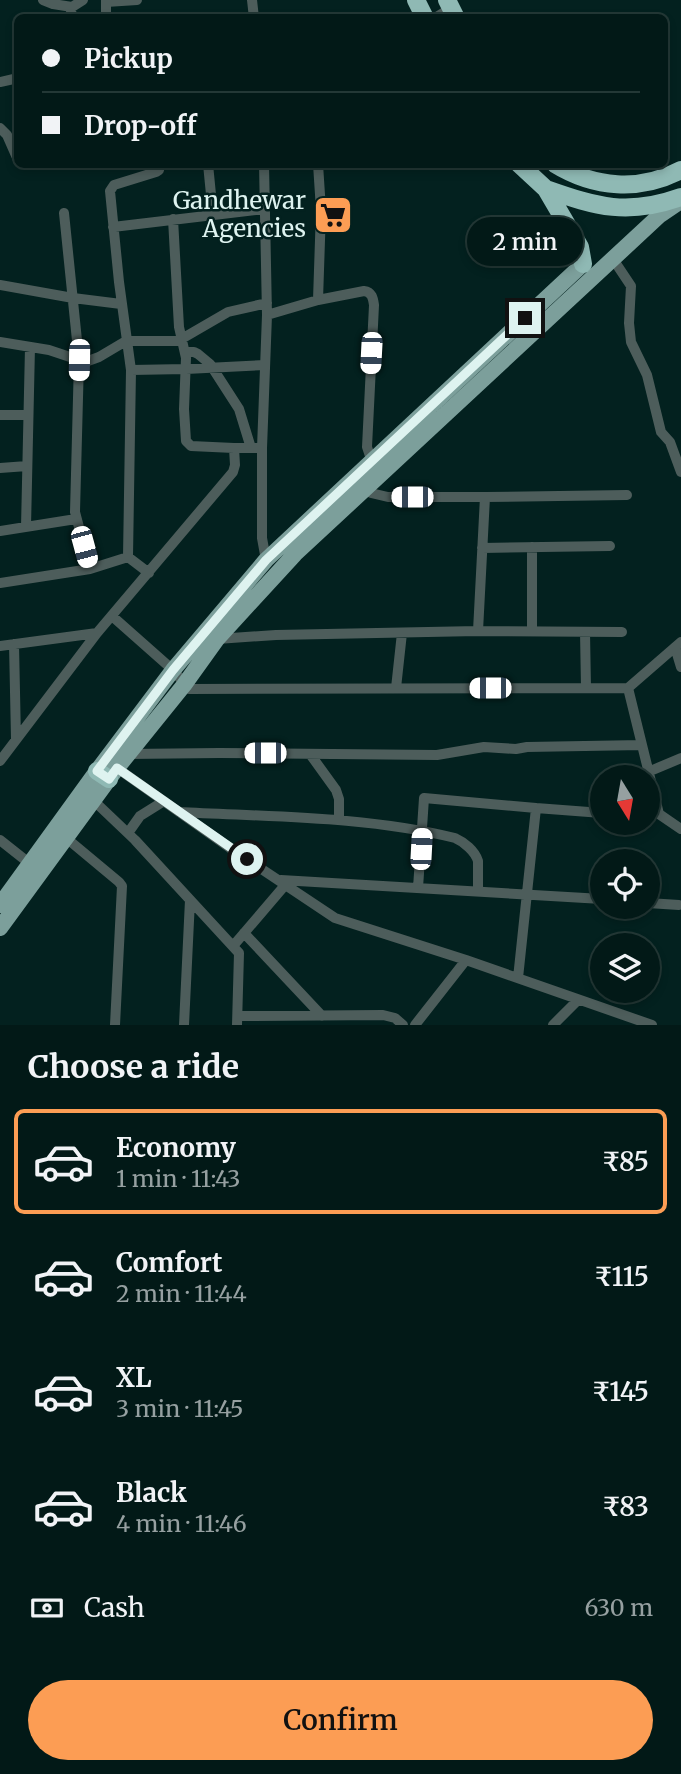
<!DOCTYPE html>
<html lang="en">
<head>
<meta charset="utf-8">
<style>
  body { margin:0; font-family:Merriweather,serif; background:#102624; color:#f1f3f6; height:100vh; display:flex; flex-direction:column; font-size:26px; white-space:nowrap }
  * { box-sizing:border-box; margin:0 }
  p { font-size:23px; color:#96a0a1 }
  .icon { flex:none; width:38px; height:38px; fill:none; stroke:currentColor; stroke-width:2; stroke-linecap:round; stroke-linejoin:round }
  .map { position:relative; height:1025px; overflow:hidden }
  .side { display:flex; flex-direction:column; background:#021917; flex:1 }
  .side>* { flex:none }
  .guide { position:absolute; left:14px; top:14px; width:654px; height:154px; border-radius:10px; box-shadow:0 4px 10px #0003,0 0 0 2px #233836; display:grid; align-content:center; height:154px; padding:0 28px; background:#021917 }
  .needle { width:46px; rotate:169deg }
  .tools { position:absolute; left:590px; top:765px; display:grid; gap:14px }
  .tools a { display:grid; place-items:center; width:70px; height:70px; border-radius:50%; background:#021917; box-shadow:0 4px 10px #0003,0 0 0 2px #233836; font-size:35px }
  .end { position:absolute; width:32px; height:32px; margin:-16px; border:9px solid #def3f0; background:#111; box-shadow:0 0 0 4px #111 }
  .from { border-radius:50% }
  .bubble { position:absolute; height:49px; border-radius:24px; background:#021917; box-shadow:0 4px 10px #0003,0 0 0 2px #233836; font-size:23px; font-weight:600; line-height:49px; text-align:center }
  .car { position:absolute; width:21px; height:42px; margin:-21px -10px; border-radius:9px; box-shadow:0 0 5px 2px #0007; background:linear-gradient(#fff 24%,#345 0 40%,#fff 0 76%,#345 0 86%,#fff 0) }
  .guide b { display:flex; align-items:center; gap:24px; height:66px; font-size:26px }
  .guide b+b { border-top:2px solid #233836 }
  .guide i { width:18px; height:18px; background:#f1f3f6 }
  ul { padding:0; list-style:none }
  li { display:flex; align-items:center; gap:21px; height:105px; margin:0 14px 10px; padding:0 14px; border:4px solid transparent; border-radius:10px }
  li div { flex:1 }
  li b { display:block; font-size:26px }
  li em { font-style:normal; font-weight:600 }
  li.selected { border-color:#fc9d54 }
  li>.icon { width:63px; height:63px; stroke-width:1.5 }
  h2 { padding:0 28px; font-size:32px; line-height:84px }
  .pay { display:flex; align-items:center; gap:18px; height:77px; padding:0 28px; font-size:26px }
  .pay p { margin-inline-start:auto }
  .button { display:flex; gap:14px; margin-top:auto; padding:14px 28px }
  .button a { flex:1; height:80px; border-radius:42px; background:#fc9d54; color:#111; font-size:28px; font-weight:600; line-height:80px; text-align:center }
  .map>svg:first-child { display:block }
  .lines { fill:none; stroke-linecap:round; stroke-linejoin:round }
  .street { stroke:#4d5d5b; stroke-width:10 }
  .primary { stroke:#7c9f9b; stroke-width:16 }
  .highway { stroke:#8fb9b4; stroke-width:18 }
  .route { stroke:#def3f0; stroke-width:9 }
  .labels { text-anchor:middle; stroke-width:5; stroke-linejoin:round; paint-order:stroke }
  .poi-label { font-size:24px; fill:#def3f0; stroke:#03211f; text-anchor:end }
</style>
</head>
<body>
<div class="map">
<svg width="681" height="1025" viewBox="0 0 681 1025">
  <rect width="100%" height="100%" fill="#03211f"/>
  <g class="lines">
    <!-- street -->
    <path class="street" d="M43 0 53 4 72 7
      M252 0 254 18
      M106 2 137 0
      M70 18 72 7 83 0
      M106 18V0
      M435 18 451 8
      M0 82 18 78
      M0 128 7 135 18 160
      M208 164 213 215
      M264 164 267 315 262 448V538L266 560
      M64 213 79 360 75 512 90 569
      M173 219 179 327 186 358 184 409 186 441 191 446 234 448
      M113 227 265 209
      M613 259 631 286 629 323 631 342 647 375 661 432 670 442 681 472
      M0 285 73 298 121 304
      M318 300 321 210 318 164
      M267 315 318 300 364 291C372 292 373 298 374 305L367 447 372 462
      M0 342 49 350 79 360 88 361 99 357 126 341H178L228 312 267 303
      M185 352H194L198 354 210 364 239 409 251 448
      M131 370 186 369 265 365
      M0 415H28
      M0 468 27 466
      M366 488 371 493 388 497H485L627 495
      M26 527 30 347
      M0 531 76 519
      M532 547V631
      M482 548 610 546
      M149 573 128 557 131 370 119 282 110 191 114 185 156 172 159 170 160 164
      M0 583 90 569 128 557
      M112 616 173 670 189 689 628 688
      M478 631 485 497
      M585 632 586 688
      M217 639 276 635 478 631 622 632
      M681 642 628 688 659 814 681 829
      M14 644 16 739
      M0 646 97 633
      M675 647 681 667
      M396 688 402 633
      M128 754 219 753 437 755 484 747 516 749 527 747 642 745
      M310 754 336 790 339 799V820
      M0 761 97 633 233 472 235 465 234 448H262
      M117 768 230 848 335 918 466 960 652 1025
      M648 772 681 758
      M93 800 135 840 239 953 237 1025
      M536 808 602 813
      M179 812C271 817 365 816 455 838 464 842 475 851 478 861V891
      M128 833 140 816 164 801
      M65 837 119 882 122 886 115 1025
      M0 840 29 863
      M281 880 602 899
      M418 888 424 798 536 808 518 978
      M648 903 679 905
      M244 933 322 1016
      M233 946 286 884
      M238 1016 383 1015 395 1018 403 1025
      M184 1025 190 900
      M415 1025 466 960
      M553 1025 578 1000"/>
    <!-- primary -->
    <path class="primary" d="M0 905 97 771 173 670 266 560 583 264
      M0 928 117 768 184 685 217 639 295 554 660 215 681 201"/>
    <!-- highway -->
    <path class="highway" d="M416 0 425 18
      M447 0 456 18
      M519 164 546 189 580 247 583 264
      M555 164C594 188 640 192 681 170
      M546 189C597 207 628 216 681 197
      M97 771 109 779"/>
  </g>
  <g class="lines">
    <!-- route -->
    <path class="route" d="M247 859 117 768 109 779 97 771 173 670 266 560 525 318"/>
  </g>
  <!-- icons -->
  <defs>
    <g id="supermarket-square" transform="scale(2.0125)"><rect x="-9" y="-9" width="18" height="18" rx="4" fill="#fc9d54" stroke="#03211f"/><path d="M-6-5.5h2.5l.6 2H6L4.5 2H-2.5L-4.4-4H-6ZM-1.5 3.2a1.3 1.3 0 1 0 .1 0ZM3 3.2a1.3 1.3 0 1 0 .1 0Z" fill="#111"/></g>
  </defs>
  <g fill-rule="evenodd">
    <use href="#supermarket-square" x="333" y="215"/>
  </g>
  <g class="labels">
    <!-- poi labels -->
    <g class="poi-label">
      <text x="306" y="209">Gandhewar<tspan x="306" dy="28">Agencies</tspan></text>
    </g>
  </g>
</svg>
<div class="tools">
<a><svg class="needle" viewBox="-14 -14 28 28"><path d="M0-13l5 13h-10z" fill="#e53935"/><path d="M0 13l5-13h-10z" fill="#96a0a1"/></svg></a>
<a><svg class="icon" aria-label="locate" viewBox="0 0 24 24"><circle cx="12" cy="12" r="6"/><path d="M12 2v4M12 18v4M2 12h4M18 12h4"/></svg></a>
<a><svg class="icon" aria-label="layers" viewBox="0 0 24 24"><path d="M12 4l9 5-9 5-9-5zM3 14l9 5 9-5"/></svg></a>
</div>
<i class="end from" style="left:247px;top:859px"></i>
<i class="end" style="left:525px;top:318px"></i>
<div class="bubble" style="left:467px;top:217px;width:116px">2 min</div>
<i class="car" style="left:371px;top:353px;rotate:183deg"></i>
<i class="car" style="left:79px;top:360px;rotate:181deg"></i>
<i class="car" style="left:412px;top:497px;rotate:270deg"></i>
<i class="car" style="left:84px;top:547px;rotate:165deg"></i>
<i class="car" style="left:490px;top:688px;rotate:270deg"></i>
<i class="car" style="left:265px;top:753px;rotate:270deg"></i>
<i class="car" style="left:421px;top:849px;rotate:3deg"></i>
<div class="guide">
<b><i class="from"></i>Pickup</b>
<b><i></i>Drop-off</b>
</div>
</div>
<section class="side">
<h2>Choose a ride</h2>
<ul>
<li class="selected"><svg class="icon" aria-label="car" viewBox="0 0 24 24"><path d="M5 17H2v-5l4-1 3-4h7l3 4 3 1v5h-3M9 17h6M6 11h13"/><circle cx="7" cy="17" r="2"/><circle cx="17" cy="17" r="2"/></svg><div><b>Economy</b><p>1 min · 11:43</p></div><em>₹85</em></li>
<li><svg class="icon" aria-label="car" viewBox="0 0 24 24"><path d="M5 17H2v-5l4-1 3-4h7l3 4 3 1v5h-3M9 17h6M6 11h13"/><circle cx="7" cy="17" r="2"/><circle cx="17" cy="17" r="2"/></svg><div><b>Comfort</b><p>2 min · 11:44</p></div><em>₹115</em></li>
<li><svg class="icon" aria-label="car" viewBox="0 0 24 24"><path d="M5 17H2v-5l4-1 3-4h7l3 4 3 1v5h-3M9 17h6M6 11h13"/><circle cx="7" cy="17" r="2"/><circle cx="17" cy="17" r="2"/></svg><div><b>XL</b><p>3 min · 11:45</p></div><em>₹145</em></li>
<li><svg class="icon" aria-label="car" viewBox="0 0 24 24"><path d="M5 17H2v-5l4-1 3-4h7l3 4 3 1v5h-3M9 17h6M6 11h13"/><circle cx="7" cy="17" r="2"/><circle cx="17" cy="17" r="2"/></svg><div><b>Black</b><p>4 min · 11:46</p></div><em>₹83</em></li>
</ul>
<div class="pay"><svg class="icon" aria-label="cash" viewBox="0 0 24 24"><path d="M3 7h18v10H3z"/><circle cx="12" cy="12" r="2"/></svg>Cash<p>630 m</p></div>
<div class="button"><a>Confirm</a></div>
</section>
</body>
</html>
